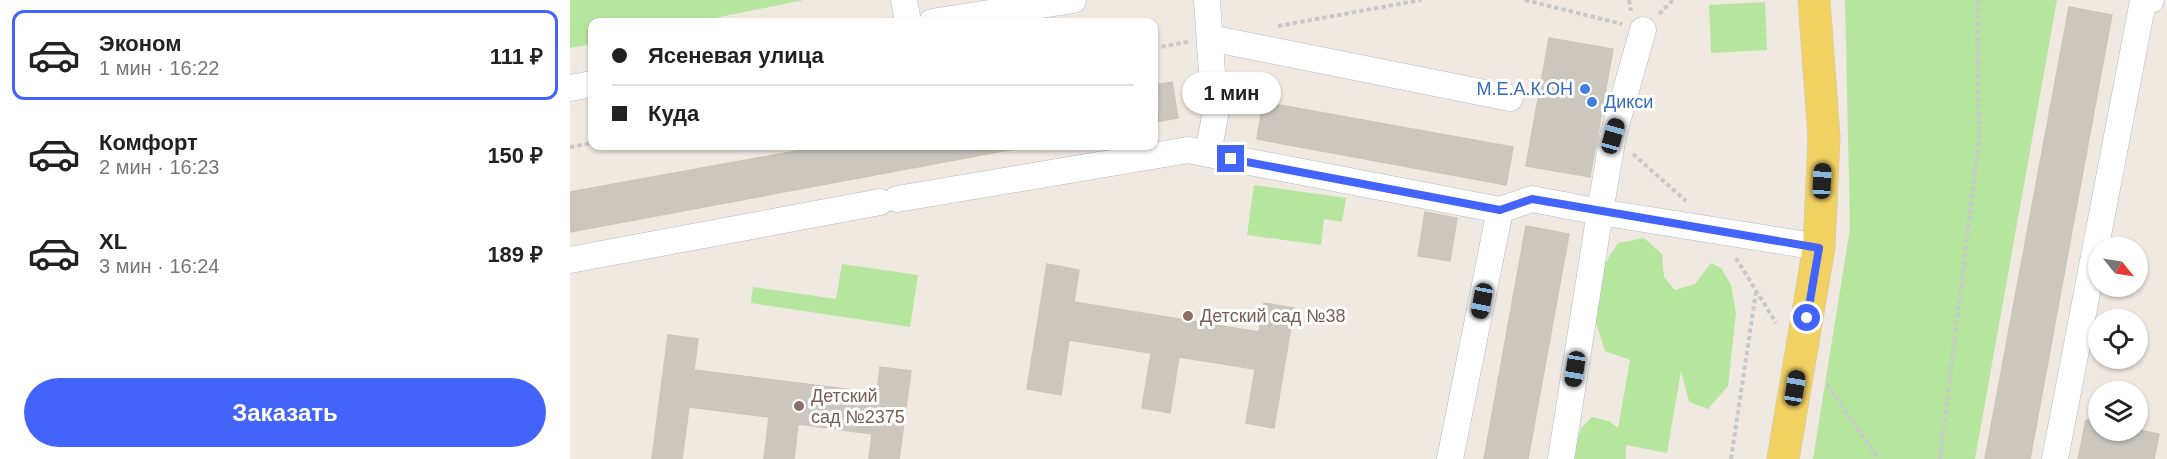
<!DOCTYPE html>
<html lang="ru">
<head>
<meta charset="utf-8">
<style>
  body { margin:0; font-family:Helvetica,sans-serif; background:#f6f6f6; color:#222; height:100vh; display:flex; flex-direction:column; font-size:22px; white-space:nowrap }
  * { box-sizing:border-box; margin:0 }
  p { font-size:20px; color:#767676 }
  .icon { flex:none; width:33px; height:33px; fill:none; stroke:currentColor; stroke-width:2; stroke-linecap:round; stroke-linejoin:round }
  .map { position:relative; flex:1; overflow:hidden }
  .drawer { display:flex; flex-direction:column; background:#fff; width:570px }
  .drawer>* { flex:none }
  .hud { position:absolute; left:18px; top:18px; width:570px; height:132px; border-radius:12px; box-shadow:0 2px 4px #0004; display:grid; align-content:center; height:132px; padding:0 24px; background:#fff }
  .needle { width:39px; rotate:120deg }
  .fabs { position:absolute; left:1518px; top:237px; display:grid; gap:12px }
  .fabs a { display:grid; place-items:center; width:60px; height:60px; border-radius:50%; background:#fff; box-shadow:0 2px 4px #0004; font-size:30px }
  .end { position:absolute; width:27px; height:27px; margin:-14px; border:8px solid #4264fb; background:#fff; box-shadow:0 0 0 3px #fff }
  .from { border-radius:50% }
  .bubble { position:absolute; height:42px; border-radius:21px; background:#fff; box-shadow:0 2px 4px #0004; font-size:20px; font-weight:700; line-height:42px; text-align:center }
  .car { position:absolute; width:18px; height:36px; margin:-18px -9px; border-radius:8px; box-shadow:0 0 4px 2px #0007; background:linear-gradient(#222 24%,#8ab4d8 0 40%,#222 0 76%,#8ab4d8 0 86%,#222 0) }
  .hud b { display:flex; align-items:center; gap:21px; height:57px; font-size:22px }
  .hud b+b { border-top:2px solid #e0e0e0 }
  .hud i { width:15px; height:15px; background:#222 }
  ul { padding:10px 0 0; list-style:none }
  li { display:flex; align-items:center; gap:18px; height:90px; margin:0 12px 9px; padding:0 12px; border:3px solid transparent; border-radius:12px }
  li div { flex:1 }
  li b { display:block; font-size:22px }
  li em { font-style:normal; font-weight:700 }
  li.selected { border-color:#4264fb }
  li>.icon { width:54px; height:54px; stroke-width:1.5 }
  .primary-button { display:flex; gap:12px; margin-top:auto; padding:12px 24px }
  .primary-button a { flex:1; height:69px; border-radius:36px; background:#4264fb; color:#fff; font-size:24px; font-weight:700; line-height:69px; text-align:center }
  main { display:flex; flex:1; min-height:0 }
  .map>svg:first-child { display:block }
  .green { fill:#b6e59e }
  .building { fill:#cbc7bf; stroke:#cbc5ba; stroke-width:1.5 }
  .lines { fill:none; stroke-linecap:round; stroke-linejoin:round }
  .minor-casing { stroke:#b4b7c1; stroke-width:27 }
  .major-casing { stroke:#c9c9c9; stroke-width:33 }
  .path { stroke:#c9c9c9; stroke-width:4; stroke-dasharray:4.5 3; stroke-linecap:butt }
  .minor { stroke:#fff; stroke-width:26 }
  .major { stroke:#f2d163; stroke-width:32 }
  .route { stroke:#4264fb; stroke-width:8 }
  .shop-dot { fill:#3f7fe0; stroke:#fff; stroke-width:2 }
  .education-dot { fill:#8d6e63; stroke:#fff; stroke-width:2 }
  .labels { text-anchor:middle; stroke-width:6; stroke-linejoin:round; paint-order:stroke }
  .shop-label { font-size:18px; fill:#366cbe; stroke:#fff; text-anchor:end }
  .education-label { font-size:18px; fill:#785e54; stroke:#fff; text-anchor:start }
</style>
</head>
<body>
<main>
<section class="drawer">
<ul>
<li class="selected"><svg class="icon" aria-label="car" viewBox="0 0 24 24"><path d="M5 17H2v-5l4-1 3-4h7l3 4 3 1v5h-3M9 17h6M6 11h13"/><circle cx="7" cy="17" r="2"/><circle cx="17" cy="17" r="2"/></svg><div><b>Эконом</b><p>1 мин · 16:22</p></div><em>111 ₽</em></li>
<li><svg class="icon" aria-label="car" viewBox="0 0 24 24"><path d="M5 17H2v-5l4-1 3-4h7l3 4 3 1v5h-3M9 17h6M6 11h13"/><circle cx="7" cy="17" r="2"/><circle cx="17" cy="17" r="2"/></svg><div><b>Комфорт</b><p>2 мин · 16:23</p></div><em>150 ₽</em></li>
<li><svg class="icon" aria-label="car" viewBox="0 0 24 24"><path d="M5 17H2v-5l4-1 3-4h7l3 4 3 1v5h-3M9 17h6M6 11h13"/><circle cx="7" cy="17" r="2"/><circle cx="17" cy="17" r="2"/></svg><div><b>XL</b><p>3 мин · 16:24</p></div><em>189 ₽</em></li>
</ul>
<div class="primary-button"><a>Заказать</a></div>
</section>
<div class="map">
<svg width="1597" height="459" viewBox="0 0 1597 459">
  <rect width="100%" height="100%" fill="#efe9e1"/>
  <!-- green -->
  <path class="green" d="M0 0H234L125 22H22V44L0 48Z
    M1275 0H1487L1405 459H1243L1280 228Z
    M1195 2 1197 50 1141 53 1139 5Z
    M684 185 776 198 772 222 754 219 751 245 677 235Z
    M1074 238 1092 254 1094 277 1105 290 1125 284 1141 263 1151 268 1161 285 1166 313 1158 386 1138 409 1119 402 1111 371 1097 453 1056 445V459H1002L1011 428 1022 417 1039 421 1048 428 1060 360 1035 351 1023 313 1034 265 1048 243Z
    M272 264 348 275 340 327 181 303 183 287 266 299Z"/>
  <!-- building -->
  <path class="building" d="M1499 7 1542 15 1534 57 1460 459H1415Z
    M979 38 1043 49 1020 177 956 166Z
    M602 82 608 118 584 122V85Z
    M693 102 943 147 936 185 687 139Z
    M254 146H460L0 232V192Z
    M855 212 887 218 880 261 848 256Z
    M956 226 999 234 958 459H914Z
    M477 264 509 270 504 302 689 332 694 303 724 308 704 428 676 423 685 369 609 357 600 413 572 408 581 353 499 340 491 395 457 389Z
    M98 335 128 339 124 370 307 393 310 367 341 371 329 459H299L302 434 228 424 224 459H194L199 417 119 407 112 459H82Z
    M1516 420 1528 422V430H1568L1589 434 1584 459H1508Z"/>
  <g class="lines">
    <!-- minor casing -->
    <g class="minor-casing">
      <path id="minor" d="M334 0 338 22
        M637 0 645 116 638 154
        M362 22 503 0
        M640 38 940 98
        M0 88 22 84
        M327 199 618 150 930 210 962 199 1030 212 1043 136 1073 30
        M0 260 310 202
        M880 459 930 210
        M991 459 1030 212 1249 247
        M1485 459 1573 1 1581 0"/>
    </g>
    <!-- major casing -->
    <g class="major-casing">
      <path id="major" d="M1213 459 1249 247 1254 137 1244 0"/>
    </g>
    <!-- path -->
    <path class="path" d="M955 0 1052 24
      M1059 0 1061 11
      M1089 14 1103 0
      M708 26 851 0
      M584 48 618 42
      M0 147 22 143
      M1063 154 1116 201
      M1166 258 1206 323
      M1257 385 1309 459
      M1161 459 1186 292
      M1370 459 1409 140 1407 0"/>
    <!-- minor -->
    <use href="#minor" class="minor"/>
    <!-- major -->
    <use href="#major" class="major"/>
  </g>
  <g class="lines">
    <!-- route -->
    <path class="route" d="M661 159 930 210 962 199 1249 248 1237 318"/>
  </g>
  <!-- markers -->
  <g class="shop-dot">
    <circle cx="1015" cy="89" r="6"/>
    <circle cx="1022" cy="102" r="6"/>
  </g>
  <g class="education-dot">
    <circle cx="618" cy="316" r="6"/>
    <circle cx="229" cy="406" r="6"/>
  </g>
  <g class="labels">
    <!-- shop labels -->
    <g class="shop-label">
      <text x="1003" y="95">М.Е.А.К.ОН</text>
      <text x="1034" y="108" text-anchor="start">Дикси</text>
    </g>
    <!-- education labels -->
    <g class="education-label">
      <text x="630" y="322">Детский сад №38</text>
      <text x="241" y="402">Детский<tspan x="241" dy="21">сад №2375</tspan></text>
    </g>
  </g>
</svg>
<div class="fabs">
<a><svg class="needle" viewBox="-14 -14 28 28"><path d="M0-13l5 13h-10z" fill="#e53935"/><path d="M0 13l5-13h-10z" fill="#767676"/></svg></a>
<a><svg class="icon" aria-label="locate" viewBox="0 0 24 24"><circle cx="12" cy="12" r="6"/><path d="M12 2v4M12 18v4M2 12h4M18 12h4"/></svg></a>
<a><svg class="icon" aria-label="layers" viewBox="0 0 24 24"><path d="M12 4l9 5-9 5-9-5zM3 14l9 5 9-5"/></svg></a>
</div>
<i class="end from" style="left:1237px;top:318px"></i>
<i class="end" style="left:661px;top:159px"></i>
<div class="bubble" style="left:612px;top:72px;width:99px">1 мин</div>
<i class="car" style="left:1043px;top:136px;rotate:16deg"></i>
<i class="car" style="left:1252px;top:181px;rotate:3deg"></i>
<i class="car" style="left:912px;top:301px;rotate:191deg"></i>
<i class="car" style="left:1005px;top:369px;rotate:189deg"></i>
<i class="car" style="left:1225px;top:388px;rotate:9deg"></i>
<div class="hud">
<b><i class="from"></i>Ясеневая улица</b>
<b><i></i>Куда</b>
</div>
</div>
</main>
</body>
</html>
